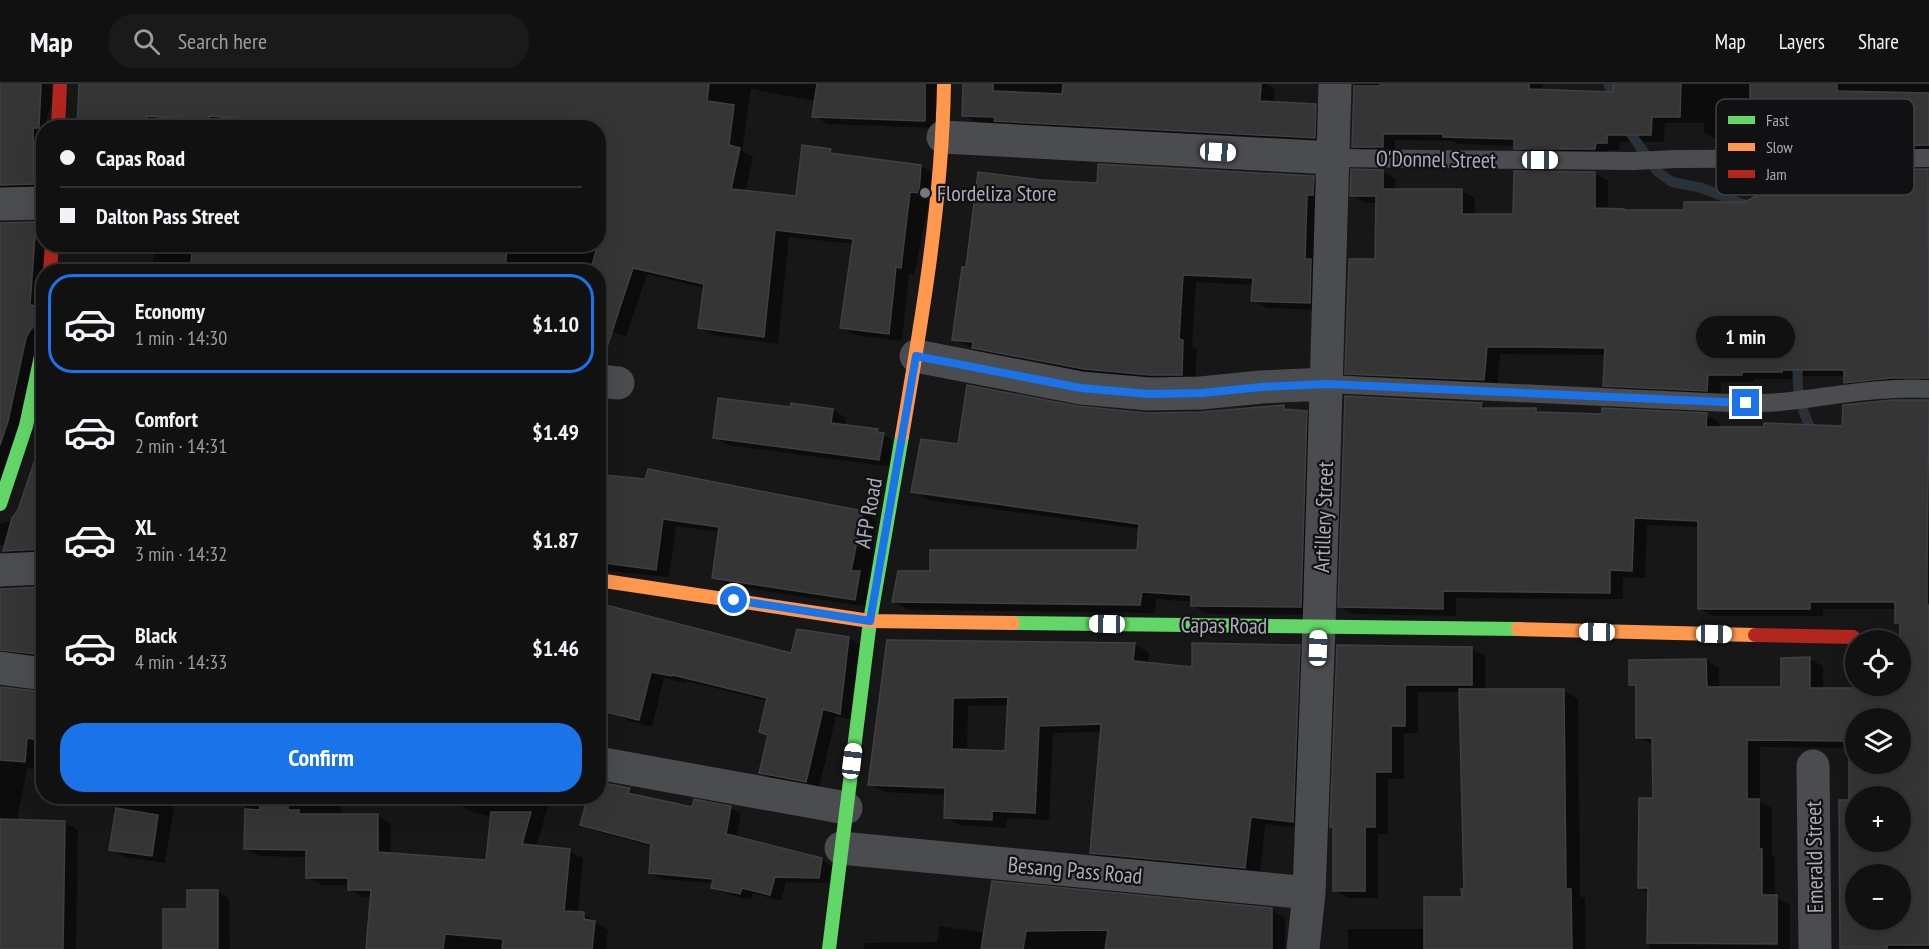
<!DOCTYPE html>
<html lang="en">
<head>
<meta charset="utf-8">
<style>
  body { margin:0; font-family:"PT Sans Narrow",sans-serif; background:#1a1a1a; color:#f1f3f6; height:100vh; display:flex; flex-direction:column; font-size:22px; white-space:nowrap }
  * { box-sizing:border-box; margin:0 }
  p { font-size:20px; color:#9c9d9f }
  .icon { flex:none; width:33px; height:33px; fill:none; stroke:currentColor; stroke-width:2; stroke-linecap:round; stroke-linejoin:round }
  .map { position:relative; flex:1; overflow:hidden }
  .panel { position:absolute; left:36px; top:180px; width:570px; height:540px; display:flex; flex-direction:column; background:#111; border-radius:24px; box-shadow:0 6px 24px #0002,0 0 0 2px #303131 }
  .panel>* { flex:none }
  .hud { position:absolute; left:36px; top:36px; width:570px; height:132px; border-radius:24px; box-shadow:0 6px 24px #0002,0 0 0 2px #303131; display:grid; align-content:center; height:132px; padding:0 24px; background:#111 }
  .tools { position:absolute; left:1845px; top:546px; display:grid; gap:12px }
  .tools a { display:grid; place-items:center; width:66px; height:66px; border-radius:50%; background:#111; box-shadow:0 6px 24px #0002,0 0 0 2px #303131; font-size:30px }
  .end { position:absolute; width:27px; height:27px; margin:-14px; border:8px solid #1a73e8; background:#fff; box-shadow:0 0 0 3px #fff }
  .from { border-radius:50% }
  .bubble { position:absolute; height:42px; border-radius:21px; background:#111; box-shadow:0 6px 24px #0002,0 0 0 2px #303131; font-size:20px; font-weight:700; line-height:42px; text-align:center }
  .car { position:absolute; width:18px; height:36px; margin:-18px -9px; border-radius:8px; box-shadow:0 0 4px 2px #0007; background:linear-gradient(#fff 24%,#345 0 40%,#fff 0 76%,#345 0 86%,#fff 0) }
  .hud b { display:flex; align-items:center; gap:21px; height:57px; font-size:22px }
  .hud b+b { border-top:2px solid #303131 }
  .hud i { width:15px; height:15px; background:#f1f3f6 }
  ul { padding:10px 0 0; list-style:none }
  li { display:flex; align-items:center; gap:18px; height:99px; margin:0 12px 9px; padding:0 12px; border:3px solid transparent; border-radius:24px }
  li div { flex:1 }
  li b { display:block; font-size:22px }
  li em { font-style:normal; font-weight:700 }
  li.on { border-color:#1a73e8 }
  li>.icon { width:54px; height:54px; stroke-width:1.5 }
  .action { display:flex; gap:12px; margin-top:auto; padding:12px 24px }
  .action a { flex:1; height:69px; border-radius:24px; background:#1a73e8; color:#fff; font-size:24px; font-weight:700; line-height:69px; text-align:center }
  header { display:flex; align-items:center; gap:36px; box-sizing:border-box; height:84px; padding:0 30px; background:#111; border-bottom:2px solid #303131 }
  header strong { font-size:28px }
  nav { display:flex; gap:33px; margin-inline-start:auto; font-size:21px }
  .search { width:420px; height:54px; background:#1a1a1a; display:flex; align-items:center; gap:15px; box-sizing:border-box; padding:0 21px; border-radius:24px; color:#9c9d9f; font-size:22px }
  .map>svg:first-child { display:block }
  .shadow { fill:#0007; fill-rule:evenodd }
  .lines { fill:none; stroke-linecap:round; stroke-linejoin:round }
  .stream { stroke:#2a3239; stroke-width:10 }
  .building { fill:#353536; stroke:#3f4043; stroke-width:1.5; fill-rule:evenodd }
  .lane { stroke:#4b4c50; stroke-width:18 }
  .street { stroke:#4b4c50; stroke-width:33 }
  .fast { stroke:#63d668; stroke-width:14 }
  .slow { stroke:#ff974d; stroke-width:14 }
  .jam { stroke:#b3261e; stroke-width:14 }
  .route { stroke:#1a73e8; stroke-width:8 }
  .poi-dot { fill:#757880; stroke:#111113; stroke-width:2 }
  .labels { text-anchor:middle; stroke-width:4.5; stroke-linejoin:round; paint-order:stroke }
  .street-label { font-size:22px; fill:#a8adb8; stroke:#111113 }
  .poi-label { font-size:22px; fill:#a8adb8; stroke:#111113; text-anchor:start }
  .key { fill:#111113; stroke:#3e4045; stroke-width:1.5 }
  .key-label { font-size:16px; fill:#a8adb8 }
</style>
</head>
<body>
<header>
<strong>Map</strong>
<div class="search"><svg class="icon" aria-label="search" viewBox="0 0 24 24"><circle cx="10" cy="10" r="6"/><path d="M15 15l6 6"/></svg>Search here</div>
<nav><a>Map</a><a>Layers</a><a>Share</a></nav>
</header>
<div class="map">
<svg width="1929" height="865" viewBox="0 0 1929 865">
  <rect width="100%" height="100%" fill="#171717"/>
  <!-- shadow -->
  <path class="shadow" d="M0 0H57L44 44V108L0 115Z
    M80 0H941L938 44 828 40 814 32 816 17 751 5 742 67 753 73 745 108 797 113 830 66 840 72 921 82 935 90 914 191 909 190 902 257 855 251 842 243 854 160 789 153 778 260 714 251 700 244 705 204 647 190 626 252 598 243V188H166L153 180 155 160H598V44H78Z
    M964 0H1267L1275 5 1274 19 1315 21 1329 29 1328 61 977 39 964 31Z
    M1355 0H1542V7L1614 9V0H1929V70H1858L1846 63 1858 56H1717L1704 48V39H1665L1664 58H1620L1619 66H1608V72L1529 71 1515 64V62L1458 60 1452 57 1395 56V70H1367L1353 62Z
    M1382 87 1395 95V107H1462L1475 114V131H1514L1595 89 1608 97V126L1686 128 1746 120 1775 103 1786 110H1827V87H1929V301L1858 305 1845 298V292H1795V295H1754V298H1721L1720 313 1618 309 1605 301 1606 271 1500 270 1497 303 1360 296 1347 289 1376 176 1377 119H1365L1352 111Z
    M1313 93 1327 101 1323 226 1267 224 1253 216 1254 201 1196 198 1192 262 1197 265 1195 298 1099 292 987 271 953 255 967 185 1042 98 1098 100Z
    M44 139V223L41 258 0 409V140Z
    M1892 318H1929V865H1841V717H1851V664L1760 663V718L1772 724V772L1775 774V813L1790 821V865H1649L1650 809 1640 803 1654 716V661L1638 653V604L1631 600 1706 576 1719 584V604H1783L1810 575 1823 582V606H1901V540L1896 538V525H1823V532H1713L1700 525V443L1647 441 1645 494 1623 493V515L1456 514V532L1353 530 1340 523 1481 320 1491 326H1536L1542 329 1706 331 1719 338V345L1844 343ZM1856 634H1900V680H1856ZM1856 712H1900V758H1856ZM1856 790H1900V836H1856Z
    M1284 322 1292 327 1306 328 1321 337 1315 531 1207 530 1192 521V518L1156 515 1155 529 909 526 894 518 932 488 1138 467 1140 445 928 416 913 407 960 362 1077 324 1147 330 1202 329Z
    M792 325 833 326 846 334 845 343 877 347 891 355 892 383 728 361 714 353Z
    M44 354V473L17 474 3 466 5 461 0 460V440L13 436 19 427Z
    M598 395 863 428 876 436 868 523 727 501 714 493 720 448 676 442 669 493 598 486Z
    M44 504V576L0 579V506Z
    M598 521 792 571 849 554 862 562 853 636 836 632 819 704 774 696 760 688 769 653 760 648 768 617 686 597V599L664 594 652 643 629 637 615 629Z
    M888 557 1135 560 1149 569 1148 580 1194 585 1299 562 1314 570 1307 745 1265 740 1260 792 1106 777 1091 768 1102 648 1053 649 1049 736 1007 734 1006 744 960 741 945 733 946 711 885 708 870 700ZM1009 621 1006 669 967 667 968 622Z
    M1338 562 1472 565 1485 572V607H1564L1578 615 1580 812 1585 814V865H1348V845H1426L1463 814 1466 807 1461 608H1418V649H1404V695H1388V750H1378V814H1348L1335 806V744L1332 742Z
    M0 604 44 610V661L41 660 38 685 27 684 17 737 64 738 78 746 76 865H0Z
    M629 705 640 712V713L693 725 730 724 741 730 737 754 821 775 832 782 830 799 786 798 781 817 753 809 751 816 724 809 713 803 714 799 661 795 650 788 653 763 593 746 582 740 598 712Z
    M119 712H176L165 779 125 773 111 765Z
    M225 712H341V732H378L391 740V770L487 778 492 733 472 728 458 720 459 715H418L413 712H551L536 763 569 767 583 774 578 829 584 830 608 846 606 865H367L372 813H363L350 806V801H321L308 793V773L259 772 246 764V715Z
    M217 807 229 814 230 865H165L189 827Z
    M1271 826 1285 834V865H864V859L937 858 939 842 985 849Z"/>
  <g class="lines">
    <!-- stream -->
    <path class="stream" d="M1608 0 1615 20
      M1625 40 1631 50 1658 88 1672 98 1702 104 1753 124
      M1798 273C1796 308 1799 322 1815 353"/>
  </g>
  <!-- building -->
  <path class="building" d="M0 0H41L39 44H33L34 100 0 101Z
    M79 0H709L707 17 734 21 729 61 740 64 731 105 796 112 802 61 831 65 830 69 921 81 919 109 910 108 901 184 896 183 889 250 840 244 853 155 775 146 764 253 698 244 704 200 633 184 604 272 598 271V188H590L598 160V44H278L279 38 209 32V37L147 32 146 44H77Z
    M817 0H925V37L812 33Z
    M963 0H993V7L1062 10 1063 0H1261L1260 17 1316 20 1315 54 994 37 995 33 962 32Z
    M1380 0H1529V5L1613 8V0H1681L1680 33H1652L1651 51H1607V59H1596L1595 65H1514V55L1443 53V50H1383V63H1352L1354 2H1380Z
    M1750 0H1837V7L1929 9V61L1843 63 1867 49H1750Z
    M1098 80 1314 92 1313 111H1307L1305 175H1311L1310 219 1251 217 1253 194 1183 191 1179 255 1183 256 1182 291H1150L1084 285 972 264 973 258 952 256 962 183H966L978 88 1042 96 1097 99Z
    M1351 85 1383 86V105H1462V130H1513L1514 87 1595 88V124L1624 125V126H1684V118H1745L1775 101 1779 108H1825V86L1928 85 1929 294H1891L1844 299V286H1782V288H1742V291H1708L1707 307 1603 302 1605 264 1538 263H1487L1484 296 1345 290 1349 175H1375L1376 112H1350Z
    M36 138 30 221 44 223V240H38L31 245 26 254 8 337 0 361V139Z
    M193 160H507L505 188H190Z
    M967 301 1077 322 1147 329 1201 328 1284 321V325L1307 327 1301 523 1191 522V511L1142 508 1140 521 892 518 898 487H930V466H1137L1139 440 911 408 921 355 958 360Z
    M1345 312 1482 319 1481 324H1536V328L1602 330V324L1707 329 1706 343H1764V339L1842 342 1843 321 1892 316H1929L1927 487V521H1929V861H1887V864H1840L1839 716H1849V657L1747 656V715H1759V765H1762V811H1777V860L1647 859 1648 804H1638L1639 714H1653L1652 654H1636V601H1629V576L1706 575 1707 603H1781V574L1810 573V604H1900V539H1895V518H1810V525H1698V437L1634 434 1632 487 1610 486V509L1443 507V525L1338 523ZM1856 634H1900V680H1856ZM1856 712H1900V758H1856ZM1856 790H1900V836H1856Z
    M718 314 790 323 791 319 833 325 831 339 878 345 877 348 884 349 879 376 713 354Z
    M44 349V465L3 467 12 434 18 426Z
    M648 385 863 427 851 487H860L855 516 712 494 719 443 663 435 656 486 598 478V394H605V391L645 395Z
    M44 503V571L0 566V505Z
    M598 519 791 569 797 545 849 553 840 630 823 625 806 698 759 689 768 651 759 648 767 614 673 591 672 592 651 588 639 636 598 626Z
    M887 556 1135 559 1133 577 1192 583V559L1300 561 1293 738 1251 733 1245 784 1090 769 1101 640 1039 642 1035 729 992 727V736L944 734 945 704 868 701ZM1008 613 1005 667 952 665 953 614Z
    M1337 561 1472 563V601H1405V642H1391V688H1375V743H1365V807H1333V743H1330Z
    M0 603 44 608V657L27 654 25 678 0 676Z
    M1459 605H1564L1566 805H1571L1572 865H1424V813H1462L1461 805H1464Z
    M598 698 630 704 628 709 692 723 694 715 731 722 726 750 822 774 819 794 775 793 770 811 742 804 740 810 711 804 713 795 649 789 651 760 580 741 588 712H598Z
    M260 712H288V726H299V730H378V768L486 776 491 728H531L522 760 570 765 564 827 584 828V835L595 837 592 865H502L503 855 445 850 443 865H366L371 806H348V794H306V766L244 765 245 725 260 726Z
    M116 724 158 731 152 772 109 766Z
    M0 735 65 737 63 865H0Z
    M992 797 1272 824V865H1105L1108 846 1026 847 1023 865H981Z
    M187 806H218V865H163V825H187Z"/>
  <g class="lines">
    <!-- lane -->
    <path class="lane" d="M1333 74 1633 77 1677 75 1929 74
      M1327 300 1729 319C1746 319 1764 320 1780 318 1830 313 1879 302 1929 305"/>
    <!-- street -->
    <path class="street" d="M943 53 1333 74
      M0 120 44 119
      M916 272 1081 304 1149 310 1201 309 1261 303 1327 300
      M598 297 618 299
      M0 486 44 484
      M0 584 44 590
      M598 679 846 724
      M1813 682 1815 865
      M841 764 1309 809
      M1303 865 1309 809 1319 542 1335 0"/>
    <!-- fast -->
    <path class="fast" d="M0 420 26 342 44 258
      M1013 539 1518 545
      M829 865 870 537 902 352"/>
    <!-- slow -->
    <path class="slow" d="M902 352C922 235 942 118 944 0
      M598 496 870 537 1013 539
      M1518 545 1755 551"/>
    <!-- jam -->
    <path class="jam" d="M58 44 60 0
      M50 188 52 160
      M1755 551 1853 553"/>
  </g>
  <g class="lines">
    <!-- route -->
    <path class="route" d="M734 516 870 537 916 272 1081 304 1149 310 1202 309 1261 303 1327 300 1746 319"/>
  </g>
  <!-- markers -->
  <circle class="poi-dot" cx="925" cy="109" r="6"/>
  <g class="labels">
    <!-- street labels -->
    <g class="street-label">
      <text transform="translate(1436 75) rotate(1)" y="8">O'Donnel Street</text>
      <text transform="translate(868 429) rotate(-80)" y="8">AFP Road</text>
      <text transform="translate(1323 433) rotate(-88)" y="8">Artillery Street</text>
      <text transform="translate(1224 541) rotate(1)" y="8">Capas Road</text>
      <text transform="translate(1814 773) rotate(-91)" y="8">Emerald Street</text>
      <text transform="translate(1075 786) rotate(5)" y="8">Besang Pass Road</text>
    </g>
    <!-- poi labels -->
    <g class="poi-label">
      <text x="937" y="117">Flordeliza Store</text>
    </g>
  </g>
  <!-- legend -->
  <rect x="1716" y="15" width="198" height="96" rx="9" class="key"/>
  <rect x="1728" y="32" width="27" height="8" fill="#63d668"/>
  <rect x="1728" y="59" width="27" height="8" fill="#ff974d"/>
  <rect x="1728" y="86" width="27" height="8" fill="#b3261e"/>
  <g class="key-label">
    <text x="1766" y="42">Fast</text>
    <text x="1766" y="69">Slow</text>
    <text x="1766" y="96">Jam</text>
  </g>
</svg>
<div class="tools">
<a><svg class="icon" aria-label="locate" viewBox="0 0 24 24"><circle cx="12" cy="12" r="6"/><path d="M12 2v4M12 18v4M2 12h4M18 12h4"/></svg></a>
<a><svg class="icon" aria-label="layers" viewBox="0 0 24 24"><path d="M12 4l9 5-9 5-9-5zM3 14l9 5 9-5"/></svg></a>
<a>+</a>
<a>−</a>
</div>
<i class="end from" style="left:734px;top:516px"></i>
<i class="end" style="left:1746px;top:319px"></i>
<div class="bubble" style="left:1696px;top:232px;width:99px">1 min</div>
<i class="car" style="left:1218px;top:68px;rotate:93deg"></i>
<i class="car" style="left:1540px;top:76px;rotate:90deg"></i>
<i class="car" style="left:1107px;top:540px;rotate:271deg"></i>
<i class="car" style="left:1597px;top:548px;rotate:271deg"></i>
<i class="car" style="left:1714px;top:550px;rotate:91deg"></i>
<i class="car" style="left:1318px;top:564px;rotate:2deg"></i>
<i class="car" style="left:852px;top:677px;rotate:7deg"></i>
<div class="hud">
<b><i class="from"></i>Capas Road</b>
<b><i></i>Dalton Pass Street</b>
</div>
<section class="panel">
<ul>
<li class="on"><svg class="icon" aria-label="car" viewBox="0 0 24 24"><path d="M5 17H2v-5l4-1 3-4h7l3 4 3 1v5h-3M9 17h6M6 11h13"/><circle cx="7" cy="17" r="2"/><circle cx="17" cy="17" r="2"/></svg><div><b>Economy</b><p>1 min · 14:30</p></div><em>$1.10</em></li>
<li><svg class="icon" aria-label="car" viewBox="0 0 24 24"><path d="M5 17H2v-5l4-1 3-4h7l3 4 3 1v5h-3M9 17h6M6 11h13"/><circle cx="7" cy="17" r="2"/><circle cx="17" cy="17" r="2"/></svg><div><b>Comfort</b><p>2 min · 14:31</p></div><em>$1.49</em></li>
<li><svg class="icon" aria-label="car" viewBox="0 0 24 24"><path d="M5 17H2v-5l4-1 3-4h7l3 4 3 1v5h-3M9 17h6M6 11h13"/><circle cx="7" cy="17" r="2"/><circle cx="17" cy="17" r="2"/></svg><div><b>XL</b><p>3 min · 14:32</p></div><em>$1.87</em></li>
<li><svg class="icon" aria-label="car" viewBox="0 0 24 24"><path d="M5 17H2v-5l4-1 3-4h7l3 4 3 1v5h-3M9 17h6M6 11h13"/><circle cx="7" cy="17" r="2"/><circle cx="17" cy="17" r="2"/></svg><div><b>Black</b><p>4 min · 14:33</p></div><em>$1.46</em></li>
</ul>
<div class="action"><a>Confirm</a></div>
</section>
</div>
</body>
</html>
